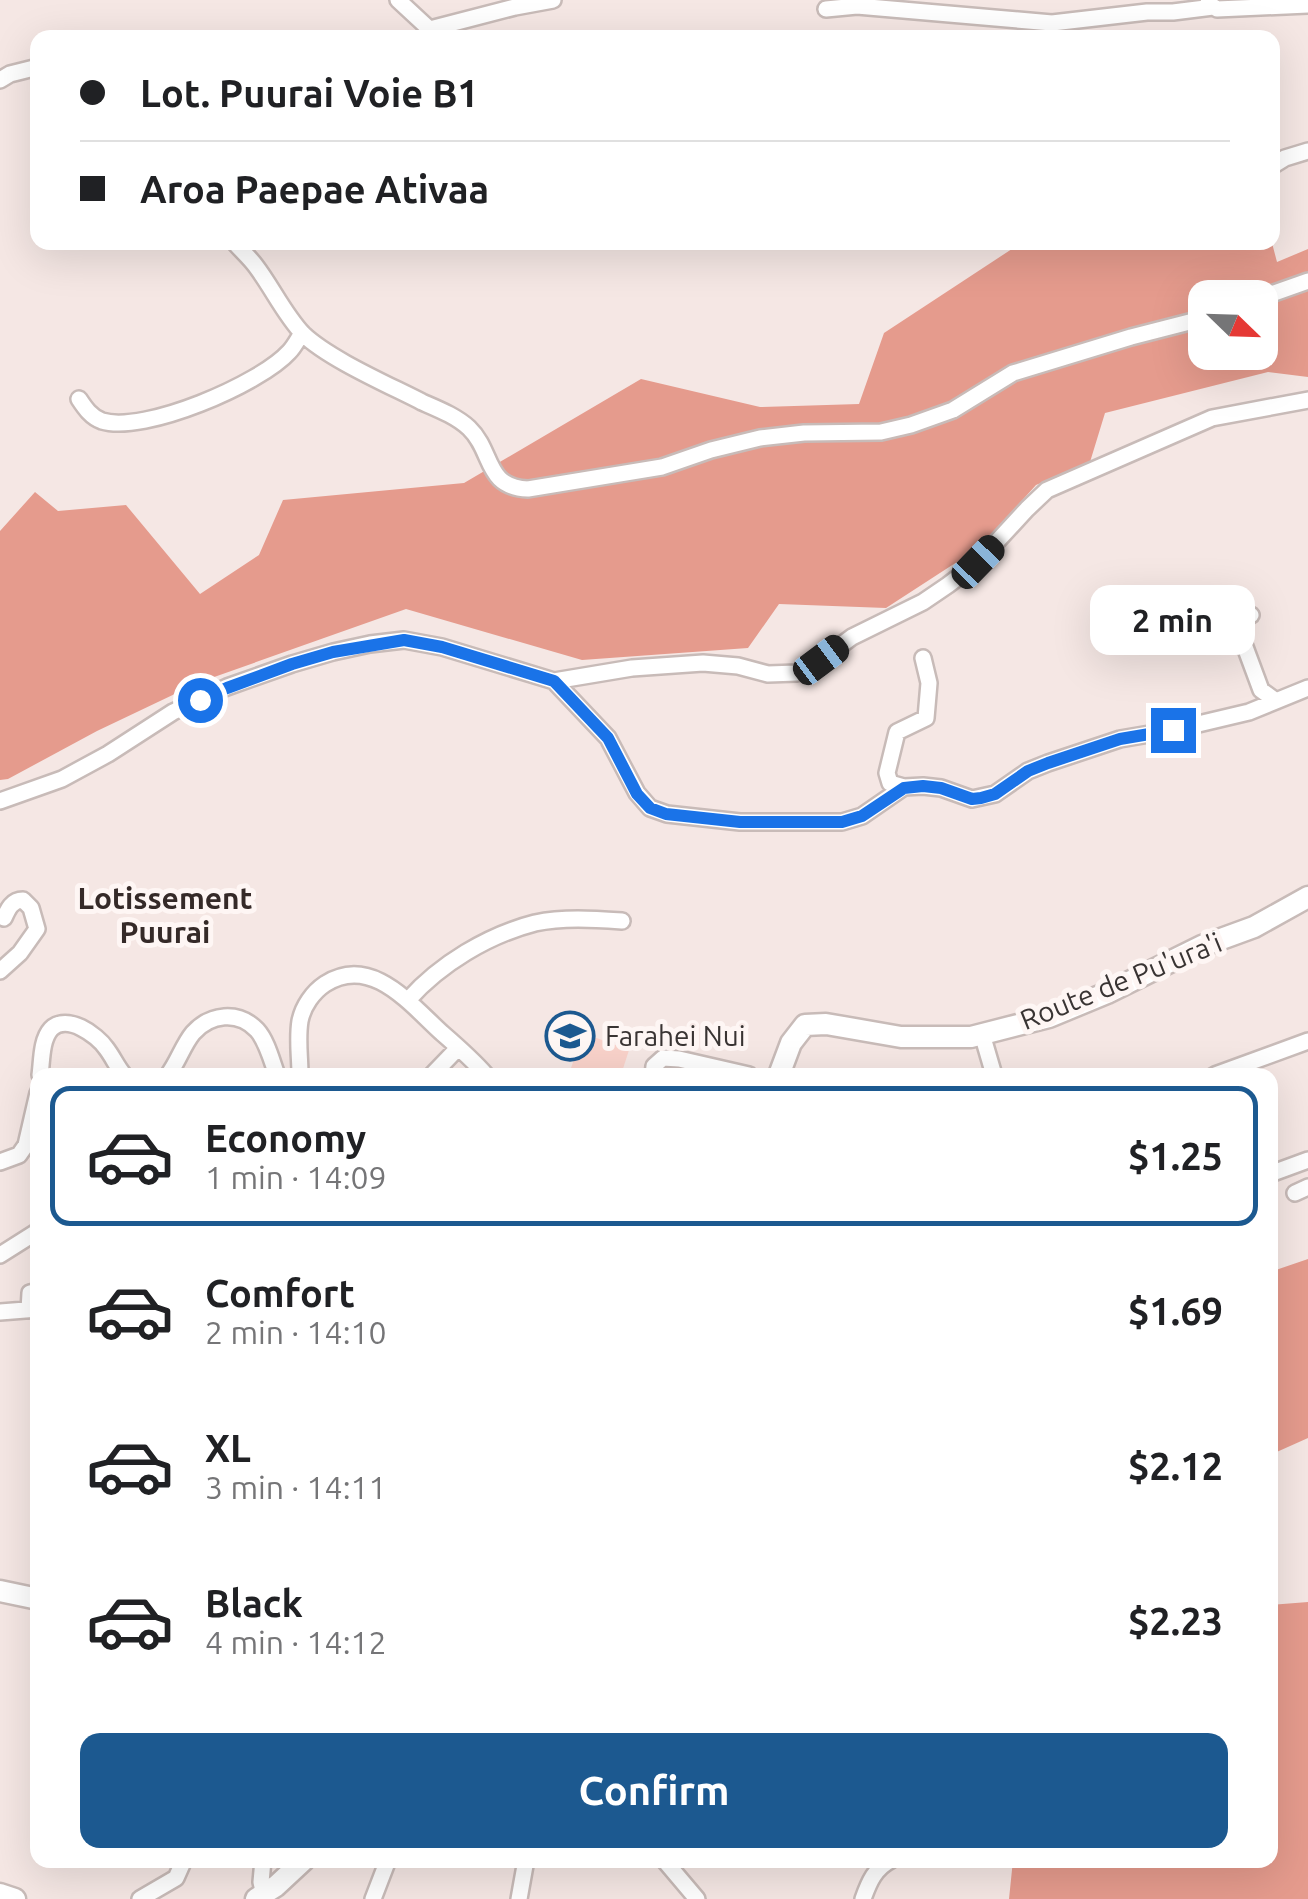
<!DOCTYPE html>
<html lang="en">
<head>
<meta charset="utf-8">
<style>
  body { margin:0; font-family:Ubuntu,sans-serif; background:#f6f6f6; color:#202124; height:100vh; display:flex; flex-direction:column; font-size:38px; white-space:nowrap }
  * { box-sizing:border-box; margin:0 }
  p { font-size:32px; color:#757577 }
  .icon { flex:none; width:55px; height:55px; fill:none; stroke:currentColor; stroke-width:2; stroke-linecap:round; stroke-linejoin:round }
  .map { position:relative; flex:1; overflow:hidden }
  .details { position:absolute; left:30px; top:1068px; width:1248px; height:800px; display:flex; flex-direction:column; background:#fff; border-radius:20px; box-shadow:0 10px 40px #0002 }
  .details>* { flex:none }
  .guide { position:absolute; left:30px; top:30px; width:1250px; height:220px; border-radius:20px; box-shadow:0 10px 40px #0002; display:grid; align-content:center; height:220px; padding:0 50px; background:#fff }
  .needle { width:65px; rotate:113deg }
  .fabs { position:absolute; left:1188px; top:280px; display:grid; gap:20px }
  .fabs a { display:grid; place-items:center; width:90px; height:90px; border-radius:20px; background:#fff; box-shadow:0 10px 40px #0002; font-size:50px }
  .end { position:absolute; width:45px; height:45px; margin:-22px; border:12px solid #1a73e8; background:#fff; box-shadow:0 0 0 5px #fff }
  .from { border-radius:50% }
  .bubble { position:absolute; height:70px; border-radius:20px; background:#fff; box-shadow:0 10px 40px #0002; font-size:32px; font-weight:700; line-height:70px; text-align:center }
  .car { position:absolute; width:30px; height:60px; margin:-30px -15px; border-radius:12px; box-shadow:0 0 8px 2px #0007; background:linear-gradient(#222 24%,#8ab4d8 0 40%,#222 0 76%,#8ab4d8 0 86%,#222 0) }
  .guide b { display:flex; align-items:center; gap:35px; height:95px; font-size:38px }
  .guide b+b { border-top:2px solid #e0e0e0 }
  .guide i { width:25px; height:25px; background:#202124 }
  ul { padding:18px 0 0; list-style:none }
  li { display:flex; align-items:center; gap:30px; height:140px; margin:0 20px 15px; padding:0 30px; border:5px solid transparent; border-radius:20px }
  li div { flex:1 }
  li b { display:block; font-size:38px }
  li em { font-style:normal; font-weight:700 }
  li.on { border-color:#1c5990 }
  li>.icon { width:90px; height:90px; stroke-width:1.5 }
  .primary-button { display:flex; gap:20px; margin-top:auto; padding:20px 50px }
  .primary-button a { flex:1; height:115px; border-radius:20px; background:#1c5990; color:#fff; font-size:40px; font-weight:700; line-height:115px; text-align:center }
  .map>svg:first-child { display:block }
  .green { fill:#f9d2ca }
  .forest { fill:#e59b8d; fill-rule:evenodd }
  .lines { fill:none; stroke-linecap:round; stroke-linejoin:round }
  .minor-casing { stroke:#c8bbb8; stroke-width:20 }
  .major-casing { stroke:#c8bbb8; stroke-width:25 }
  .minor { stroke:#fff; stroke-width:15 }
  .major { stroke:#fff; stroke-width:20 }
  .route { stroke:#1a73e8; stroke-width:12 }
  .labels { text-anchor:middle; stroke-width:10; stroke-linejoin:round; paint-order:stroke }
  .street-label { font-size:28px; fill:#393433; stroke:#fef6f4 }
  .poi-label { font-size:28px; fill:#393433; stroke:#fef6f4; text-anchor:start }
  .neighbourhood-label { font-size:30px; font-weight:bold; fill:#352a28; stroke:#fef6f4 }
</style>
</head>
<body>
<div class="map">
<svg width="1308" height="1899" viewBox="0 0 1308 1899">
  <rect width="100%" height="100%" fill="#f5e7e4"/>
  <!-- green -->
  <path class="green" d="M583 1033 629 1050 621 1075H593L571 1068Z"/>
  <!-- forest -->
  <path class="forest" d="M1021 243H1272L1277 262 1308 249V377L1268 372 1105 413 1090 462 1036 485 980 547 886 608 779 604 748 648 582 660 406 609 200 682 97 731 8 779 0 780V531L35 492 58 511 126 505 200 594 259 555 283 500 464 483 641 379 760 407 859 404 884 333ZM1205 298H1260V352H1205Z
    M1308 1259V1438L1270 1455V1272Z
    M1308 1602V1899H1009L1013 1860H1270V1605Z"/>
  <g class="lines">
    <!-- minor casing -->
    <g class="minor-casing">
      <path id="minor" d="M398 0 439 38
        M1208 3 1217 9 1308 5
        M826 9 857 6 1052 23 1147 12H1173L1213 7
        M430 29 515 7 553 0
        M0 80 10 74 38 67
        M1272 166 1285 158 1308 151
        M234 242C241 250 249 257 255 265 272 287 284 314 303 334 329 359 389 385 422 402 438 409 456 416 469 428 494 452 484 487 528 489L662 467 711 450 760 438 804 433 881 432 911 425 953 410 1013 373 1131 337 1205 318
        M1260 298 1308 281
        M79 399C85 408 91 417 102 421 144 434 260 384 289 352 294 347 298 339 302 333
        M1251 615 1241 620 1238 628 1261 690 1276 701
        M554 681 608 738 637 793 650 808 667 814 740 822H842L862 816 904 787 890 783 887 773 897 732 926 718 929 683 923 658
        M904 787 923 786 941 788 972 799 995 794 1028 771 1048 763 1120 739 1173 730 1249 712 1308 688
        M0 801 62 779 108 754 173 712 227 687 292 664 333 652 370 644 404 640 442 647 554 681 632 668 703 663 738 666 768 674 797 673 821 660 852 637 923 602 948 585 978 562 1027 509 1047 490 1212 418 1308 400
        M0 971 20 953 37 929 31 908 23 900C12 900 8 909 4 918
        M408 1000C440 964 488 935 535 923 563 917 593 919 622 921
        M982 1034 994 1075
        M40 1075C42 1061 41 1040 51 1029 67 1013 97 1035 106 1048 113 1057 117 1067 124 1075
        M168 1075C178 1062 183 1045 193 1033 210 1014 238 1010 257 1030 267 1041 272 1062 277 1075
        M300 1075C300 1057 297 1039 300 1021 303 1006 313 992 325 984 371 954 410 1004 442 1033 457 1046 473 1060 486 1075
        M432 1075 458 1048
        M653 1075 654 1066 663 1058 679 1059 749 1075
        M1215 1075 1308 1041
        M0 1162 19 1155 26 1145 38 1093
        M1270 1174 1308 1160
        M1295 1193 1308 1187
        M0 1255 38 1231
        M29 1310 30 1293 38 1291
        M0 1312 38 1309
        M263 1860 261 1882 264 1895
        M664 1860 697 1899
        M140 1899 176 1878 184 1860
        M373 1899 388 1860
        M519 1899 526 1860
        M863 1899C869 1882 875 1868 891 1860"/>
    </g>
    <!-- major casing -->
    <g class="major-casing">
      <path id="major" d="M779 1075 791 1043 805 1025 826 1024 901 1037H971L1049 1017 1107 993 1202 946 1254 927 1308 897
        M0 1591 38 1599
        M0 1894 15 1899
        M256 1899 276 1886 304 1860"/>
    </g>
    <!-- minor -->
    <use href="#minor" class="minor"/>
    <!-- major -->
    <use href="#major" class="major"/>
  </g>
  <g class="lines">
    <!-- route -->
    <path class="route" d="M200 700 227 688 292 664 333 652 404 640 442 647 554 681 608 738 637 794 650 808 666 814 740 822H842L862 816 904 788 923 786 941 788 972 799 981 798 995 794 1028 771 1048 763 1120 739 1173 730"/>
  </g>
  <!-- icons -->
  <defs>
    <g id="school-ring" transform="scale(2.5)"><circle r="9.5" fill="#fef6f4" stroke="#1c5990" stroke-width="1.5"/><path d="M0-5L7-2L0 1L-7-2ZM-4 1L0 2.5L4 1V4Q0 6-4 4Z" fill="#1c5990"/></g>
  </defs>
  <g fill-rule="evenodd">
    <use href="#school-ring" x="570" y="1036"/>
  </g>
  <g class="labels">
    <!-- street labels -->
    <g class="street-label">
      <text transform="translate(1121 981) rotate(-22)" y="10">Route de Pu'ura'i</text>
    </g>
    <!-- poi labels -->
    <g class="poi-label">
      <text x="605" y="1046">Farahei Nui</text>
    </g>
    <!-- neighbourhood labels -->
    <g class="neighbourhood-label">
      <text x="165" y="909">Lotissement<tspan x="165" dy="34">Puurai</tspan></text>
    </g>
  </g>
</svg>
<div class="fabs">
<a><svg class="needle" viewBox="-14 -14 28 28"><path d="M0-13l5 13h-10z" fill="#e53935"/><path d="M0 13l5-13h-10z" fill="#757577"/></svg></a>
</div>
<i class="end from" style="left:200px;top:700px"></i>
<i class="end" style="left:1173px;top:730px"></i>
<div class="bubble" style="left:1090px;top:585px;width:165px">2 min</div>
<i class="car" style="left:978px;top:562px;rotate:44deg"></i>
<i class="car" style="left:821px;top:660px;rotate:53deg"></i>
<div class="guide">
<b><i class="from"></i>Lot. Puurai Voie B1</b>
<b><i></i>Aroa Paepae Ativaa</b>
</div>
<section class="details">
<ul>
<li class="on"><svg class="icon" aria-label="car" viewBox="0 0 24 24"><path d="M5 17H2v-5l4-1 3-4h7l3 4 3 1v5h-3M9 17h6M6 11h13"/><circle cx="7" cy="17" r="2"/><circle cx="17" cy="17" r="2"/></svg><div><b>Economy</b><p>1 min · 14:09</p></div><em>$1.25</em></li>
<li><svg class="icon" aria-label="car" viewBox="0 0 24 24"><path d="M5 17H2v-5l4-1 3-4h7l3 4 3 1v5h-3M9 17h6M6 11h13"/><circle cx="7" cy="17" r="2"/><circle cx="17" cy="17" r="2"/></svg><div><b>Comfort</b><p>2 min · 14:10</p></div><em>$1.69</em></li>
<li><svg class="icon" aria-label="car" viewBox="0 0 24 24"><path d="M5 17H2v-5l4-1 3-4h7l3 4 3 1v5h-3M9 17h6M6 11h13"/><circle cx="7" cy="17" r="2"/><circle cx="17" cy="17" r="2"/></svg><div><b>XL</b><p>3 min · 14:11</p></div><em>$2.12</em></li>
<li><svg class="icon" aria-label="car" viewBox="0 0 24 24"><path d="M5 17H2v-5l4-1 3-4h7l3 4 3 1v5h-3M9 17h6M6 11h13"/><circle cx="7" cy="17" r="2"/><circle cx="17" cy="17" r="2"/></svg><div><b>Black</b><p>4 min · 14:12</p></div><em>$2.23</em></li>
</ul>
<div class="primary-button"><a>Confirm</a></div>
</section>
</div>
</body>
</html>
